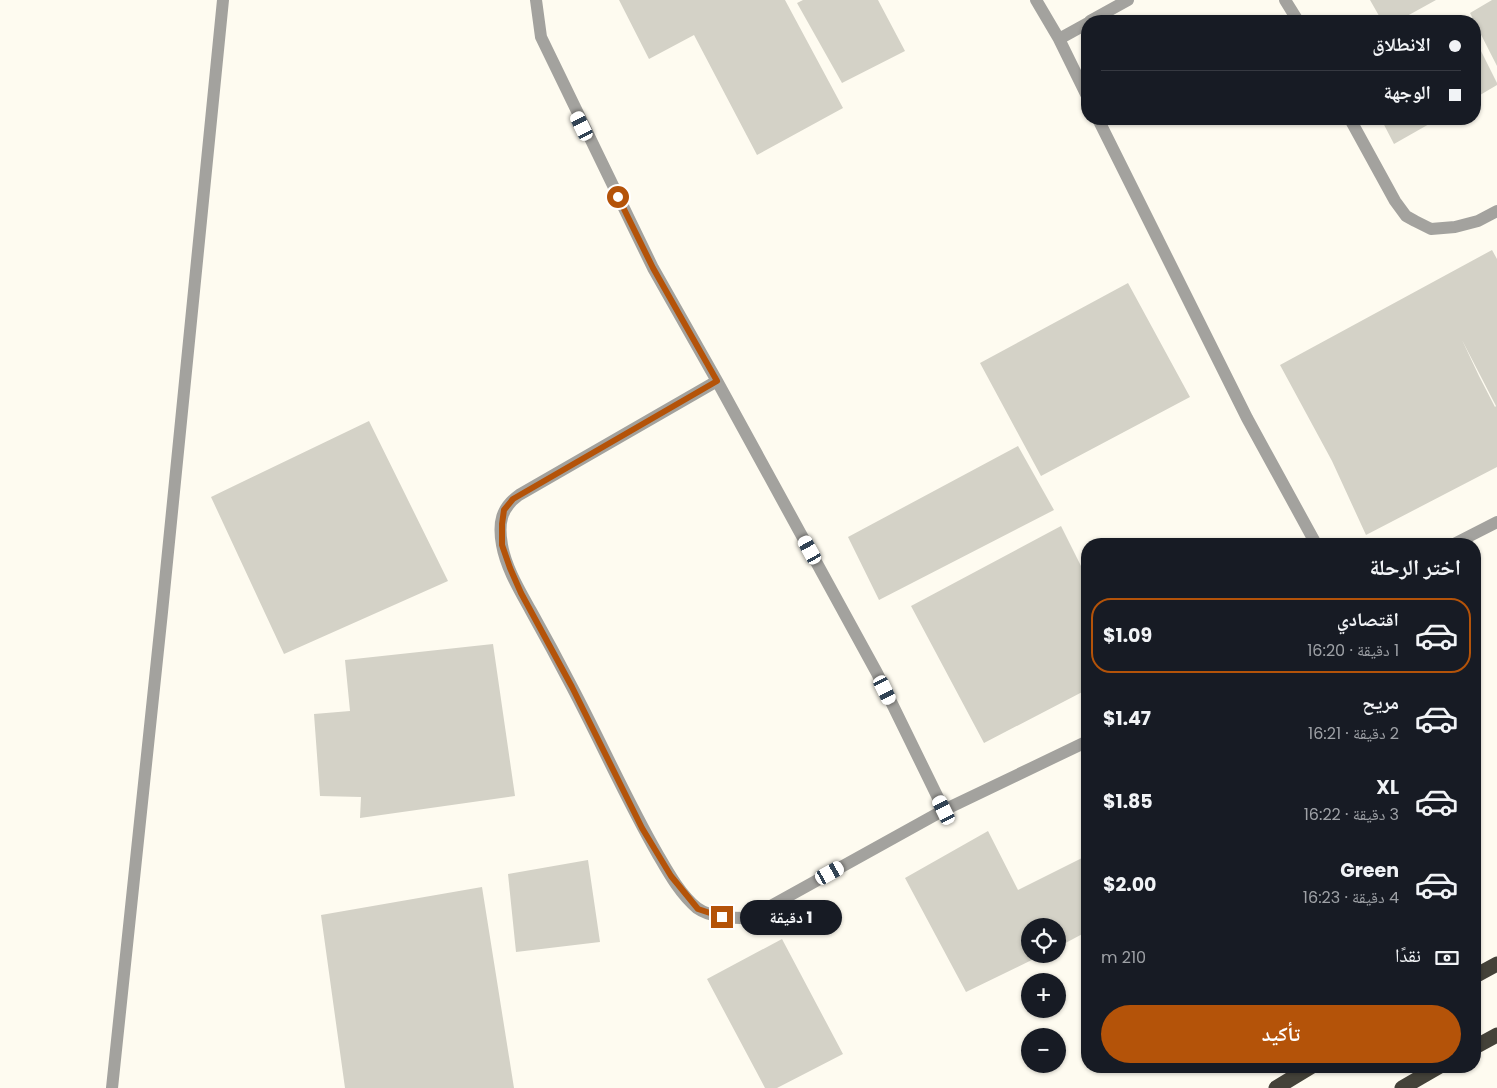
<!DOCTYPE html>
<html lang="ar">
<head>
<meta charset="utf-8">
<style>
  body { margin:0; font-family:Poppins,"Noto Naskh Arabic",sans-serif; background:#242831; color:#f1f3f6; direction:rtl; height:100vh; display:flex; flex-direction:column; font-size:19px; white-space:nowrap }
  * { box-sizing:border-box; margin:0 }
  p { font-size:16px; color:#9ea1a6 }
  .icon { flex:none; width:28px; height:28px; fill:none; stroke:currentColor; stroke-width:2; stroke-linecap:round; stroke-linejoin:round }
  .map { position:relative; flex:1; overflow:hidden; direction:ltr }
  .sheet { position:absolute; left:1081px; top:538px; width:400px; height:535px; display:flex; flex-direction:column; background:#171b24; border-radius:20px; box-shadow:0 1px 4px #0004; direction:rtl }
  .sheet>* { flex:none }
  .top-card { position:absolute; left:1081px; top:15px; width:400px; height:110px; border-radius:20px; box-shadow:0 1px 4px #0004; direction:rtl; display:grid; align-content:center; height:110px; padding:0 20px; background:#171b24 }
  .buttons { position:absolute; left:1021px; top:918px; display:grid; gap:10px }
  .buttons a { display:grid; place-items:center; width:45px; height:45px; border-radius:50%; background:#171b24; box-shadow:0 1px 4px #0004; font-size:25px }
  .end { position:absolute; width:22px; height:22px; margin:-11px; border:6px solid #b45309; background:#fff; box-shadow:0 0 0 2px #fff }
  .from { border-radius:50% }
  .bubble { position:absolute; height:35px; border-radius:18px; background:#171b24; box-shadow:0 1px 4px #0004; font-size:16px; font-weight:700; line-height:35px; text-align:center; direction:rtl }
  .car { position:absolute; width:15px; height:30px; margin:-15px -8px; border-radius:6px; box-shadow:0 0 4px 1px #0007; background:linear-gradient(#fff 24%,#345 0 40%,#fff 0 76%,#345 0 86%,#fff 0) }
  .top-card b { display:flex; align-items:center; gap:18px; height:48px; font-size:19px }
  .top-card b+b { border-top:1px solid #363941 }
  .top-card i { width:12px; height:12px; background:#f1f3f6 }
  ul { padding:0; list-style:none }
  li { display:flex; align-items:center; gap:15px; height:75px; margin:0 10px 8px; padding:0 10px; border:2px solid transparent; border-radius:20px }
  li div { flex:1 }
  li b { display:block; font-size:19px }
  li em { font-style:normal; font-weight:700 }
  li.selected { border-color:#b45309 }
  li>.icon { width:45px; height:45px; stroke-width:1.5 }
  h2 { padding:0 20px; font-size:22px; line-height:60px }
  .pay { display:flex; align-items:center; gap:12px; height:55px; padding:0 20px; font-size:19px }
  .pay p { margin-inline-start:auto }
  .primary-button { display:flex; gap:10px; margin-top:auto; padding:10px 20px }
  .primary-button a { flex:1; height:58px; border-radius:30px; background:#b45309; color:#fff; font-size:20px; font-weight:700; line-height:58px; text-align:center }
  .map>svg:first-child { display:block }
  .building { fill:#d4d2c7; fill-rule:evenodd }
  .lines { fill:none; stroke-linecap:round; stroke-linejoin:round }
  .lane { stroke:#a3a29e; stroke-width:12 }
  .street { stroke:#a3a29e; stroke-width:12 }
  .highway { stroke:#444239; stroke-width:15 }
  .route { stroke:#b45309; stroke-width:6 }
</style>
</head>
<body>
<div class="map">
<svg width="1497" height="1088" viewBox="0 0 1497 1088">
  <rect width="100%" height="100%" fill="#fefbf0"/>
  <!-- building -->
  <path class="building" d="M619 0H785L843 108 757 155 694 35 649 59Z
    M803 0H878L905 51 842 83 797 3Z
    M1370 0H1436L1398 21H1382Z
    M1492 0H1497V66L1470 13Z
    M1475 39 1497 83V85L1475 98Z
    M1381 119H1438L1394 144Z
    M1492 250 1497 259V467L1366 535 1332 461 1280 365ZM1462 340 1496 406 1495 407 1479 376Z
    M1128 283 1190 397 1041 476 980 363Z
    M369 421 448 581 284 654 211 497Z
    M1018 446 1054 510 879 600 848 537Z
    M1061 526 1088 580V689L984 743 911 606Z
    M493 644 515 796 360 818 361 797 320 796 314 714 350 711 345 660Z
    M988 831 1018 890 1088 855V931L1058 947V926H1030V954H1044L966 992 905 878Z
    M588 860 600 942 516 952 508 874Z
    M482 887 514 1088H345L321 915Z
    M782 939 843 1054 777 1088H765L707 979Z"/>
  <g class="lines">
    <!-- lane -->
    <path class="lane" d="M536 0 541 37 653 268 717 381 877 673 944 810
      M1036 0 1059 39 1088 98
      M1285 0 1298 21
      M1090 21 1128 0
      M1059 39 1088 23
      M1098 119 1247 418 1316 544
      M1350 119 1395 201 1406 216 1415 221 1431 229 1455 227 1478 221 1497 211
      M717 381 519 495C501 508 498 523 502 545 506 568 520 591 531 611 545 636 559 662 572 687 601 742 626 799 657 853 668 872 680 894 697 908 711 918 732 918 749 918L944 810 1088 741
      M1454 544 1497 522"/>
    <!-- street -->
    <path class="street" d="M112 1088 162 612 223 0"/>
    <!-- highway -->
    <path class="highway" d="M1475 976 1497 964
      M1475 1047 1497 1035
      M1276 1088 1312 1066
      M1402 1088 1440 1066"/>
  </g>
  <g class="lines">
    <!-- route -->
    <path class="route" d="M618 197 653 268 717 381 513 499 504 510 502 524V545L510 568 521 593 572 687 642 828 671 876 698 909 722 917"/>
  </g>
</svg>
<div class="buttons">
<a><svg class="icon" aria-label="locate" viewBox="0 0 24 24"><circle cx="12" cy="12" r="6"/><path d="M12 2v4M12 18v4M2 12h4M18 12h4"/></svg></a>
<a>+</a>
<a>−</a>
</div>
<i class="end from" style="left:618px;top:197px"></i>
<i class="end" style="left:722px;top:917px"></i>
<div class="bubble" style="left:740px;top:900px;width:102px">1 دقيقة</div>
<i class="car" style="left:582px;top:126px;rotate:334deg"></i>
<i class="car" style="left:810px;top:550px;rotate:331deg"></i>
<i class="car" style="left:885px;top:690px;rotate:154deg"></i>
<i class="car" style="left:944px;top:810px;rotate:334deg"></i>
<i class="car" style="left:830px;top:873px;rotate:61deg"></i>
<div class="top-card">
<b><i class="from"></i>الانطلاق</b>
<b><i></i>الوجهة</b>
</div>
<section class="sheet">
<h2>اختر الرحلة</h2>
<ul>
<li class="selected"><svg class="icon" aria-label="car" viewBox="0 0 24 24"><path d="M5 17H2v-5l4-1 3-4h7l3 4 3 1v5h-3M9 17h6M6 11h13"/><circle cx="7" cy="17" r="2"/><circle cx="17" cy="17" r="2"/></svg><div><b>اقتصادي</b><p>1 دقيقة · 16:20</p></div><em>$1.09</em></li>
<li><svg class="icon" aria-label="car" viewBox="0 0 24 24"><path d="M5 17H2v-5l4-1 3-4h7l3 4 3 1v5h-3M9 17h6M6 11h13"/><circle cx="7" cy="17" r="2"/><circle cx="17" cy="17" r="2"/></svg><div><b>مريح</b><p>2 دقيقة · 16:21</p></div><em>$1.47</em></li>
<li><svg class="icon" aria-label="car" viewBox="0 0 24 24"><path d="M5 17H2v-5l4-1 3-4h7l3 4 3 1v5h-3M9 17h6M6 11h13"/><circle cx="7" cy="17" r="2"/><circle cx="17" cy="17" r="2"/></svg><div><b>XL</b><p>3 دقيقة · 16:22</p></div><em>$1.85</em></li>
<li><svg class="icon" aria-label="car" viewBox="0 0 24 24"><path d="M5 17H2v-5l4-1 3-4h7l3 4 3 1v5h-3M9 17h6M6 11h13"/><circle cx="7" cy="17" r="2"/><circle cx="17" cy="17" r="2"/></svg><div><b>Green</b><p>4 دقيقة · 16:23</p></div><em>$2.00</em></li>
</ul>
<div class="pay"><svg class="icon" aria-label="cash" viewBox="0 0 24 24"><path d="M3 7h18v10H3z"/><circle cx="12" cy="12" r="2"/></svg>نقدًا<p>210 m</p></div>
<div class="primary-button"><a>تأكيد</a></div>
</section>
</div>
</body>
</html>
